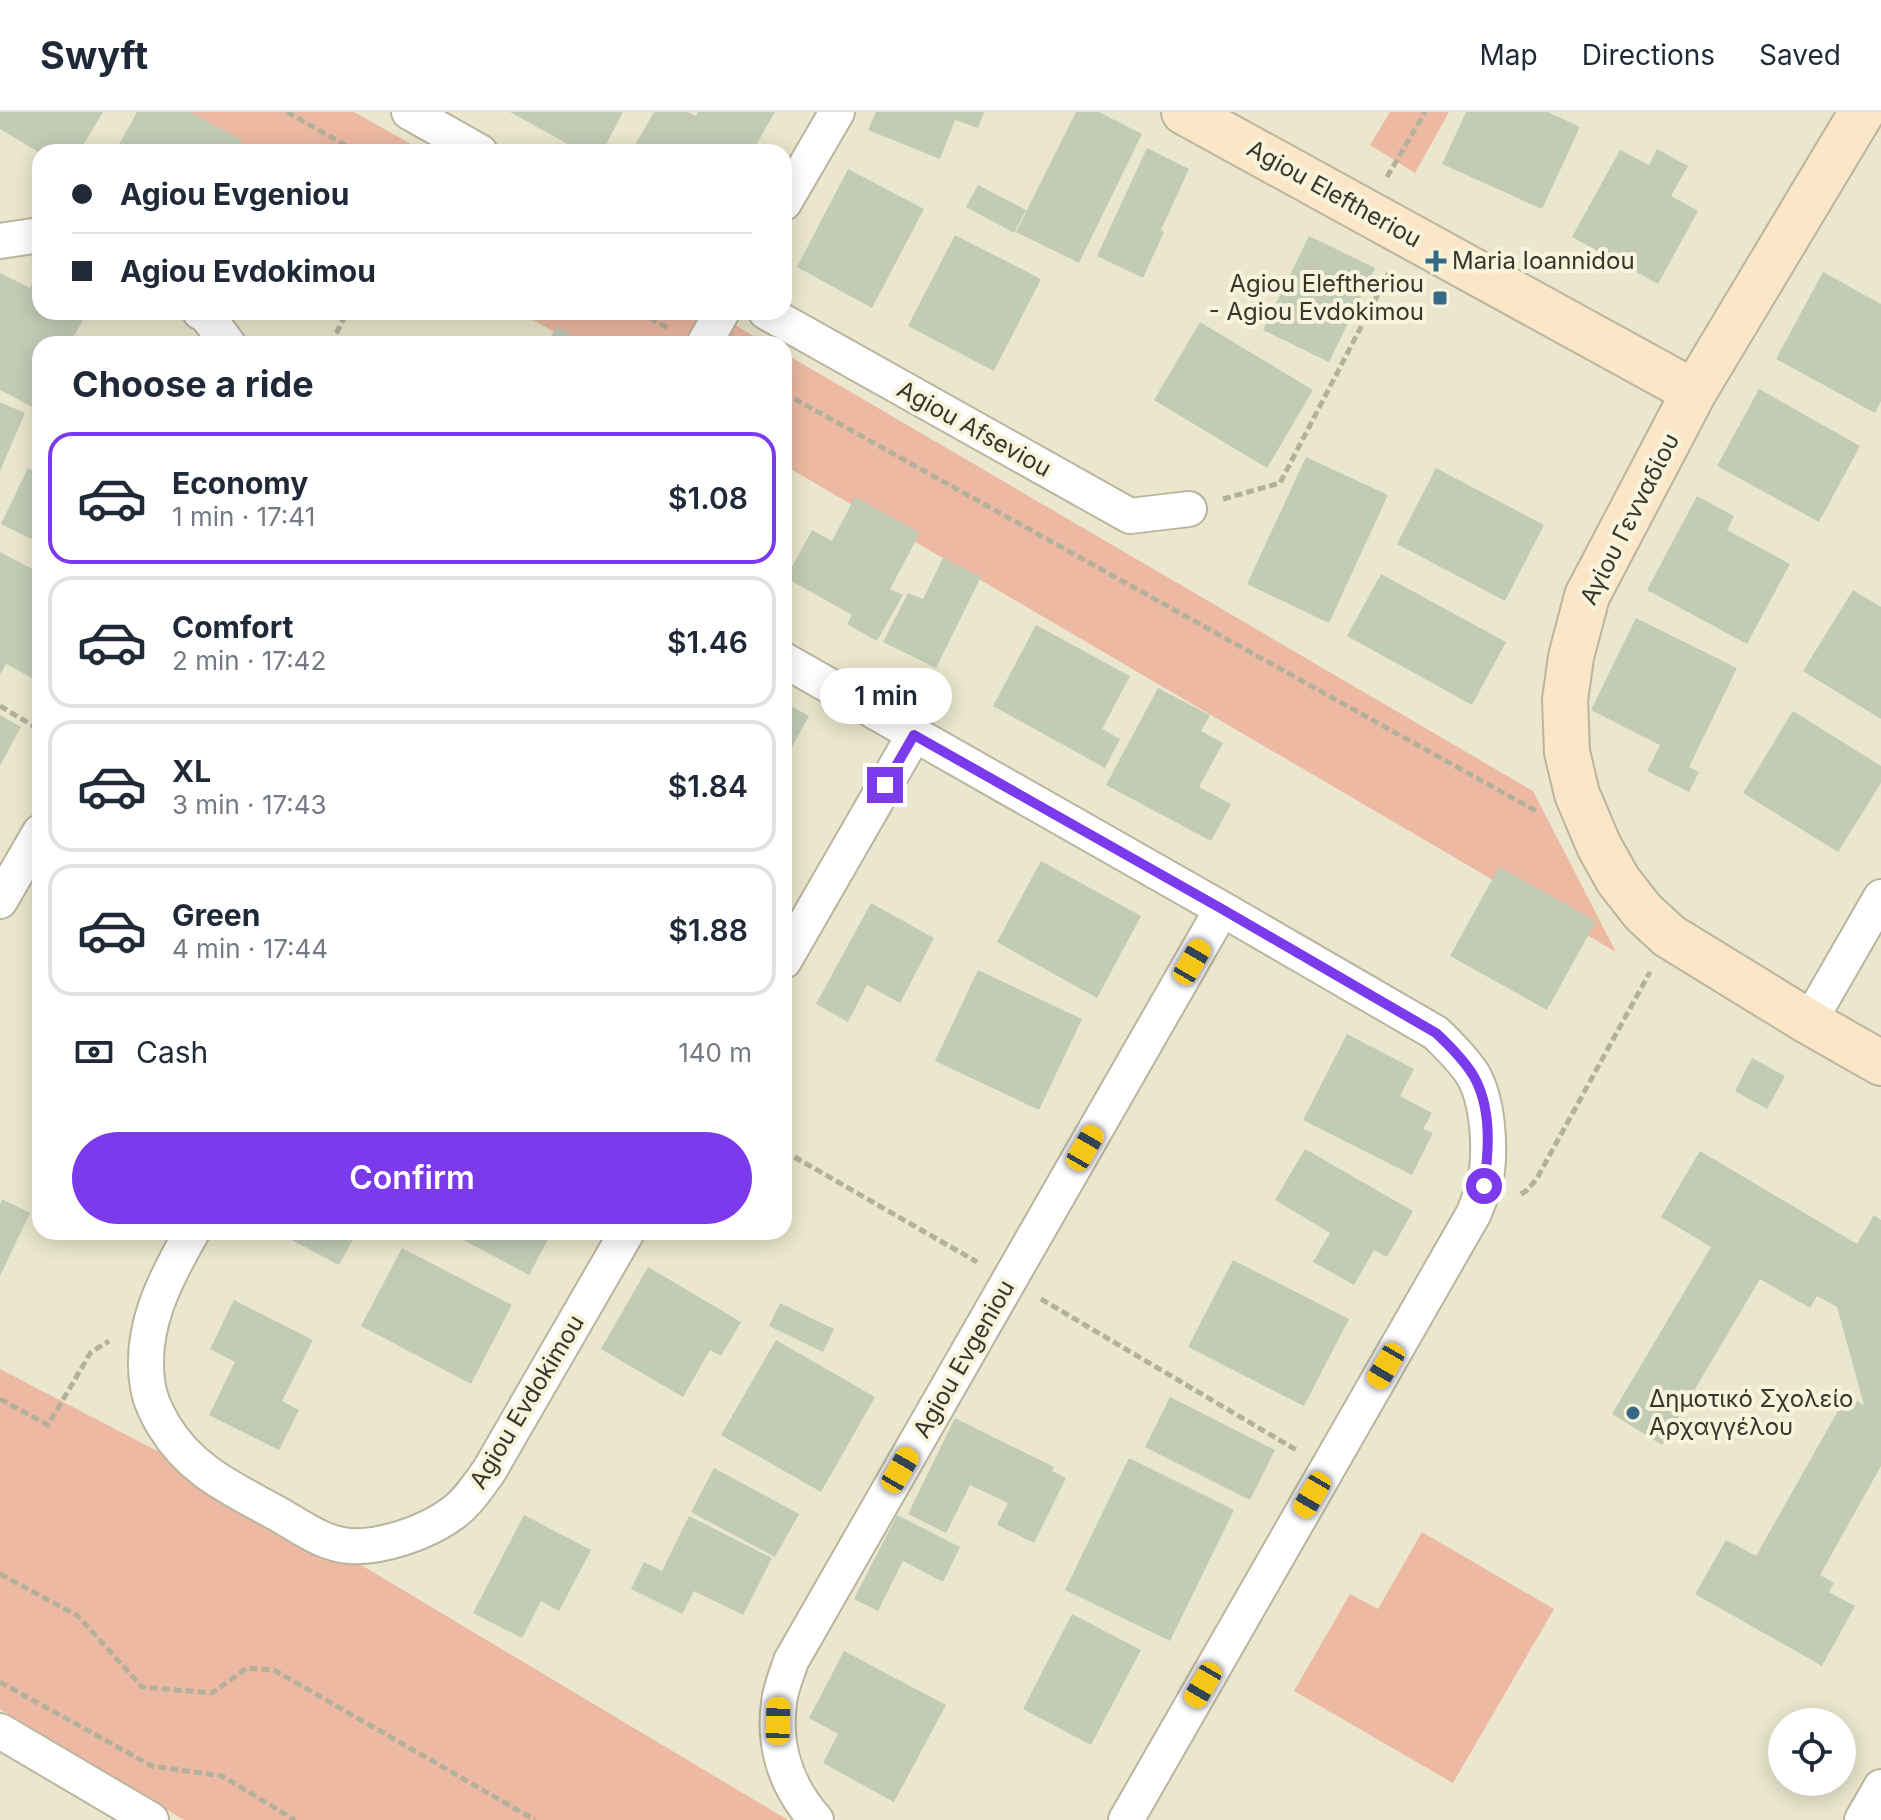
<!DOCTYPE html>
<html lang="en">
<head>
<meta charset="utf-8">
<style>
  body { margin:0; font-family:Inter,sans-serif; background:#f6f6f7; color:#1f2937; height:100vh; display:flex; flex-direction:column; font-size:30px; white-space:nowrap }
  * { box-sizing:border-box; margin:0 }
  p { font-size:26px; color:#747a83 }
  .icon { flex:none; width:44px; height:44px; fill:none; stroke:currentColor; stroke-width:2; stroke-linecap:round; stroke-linejoin:round }
  .map { position:relative; flex:1; overflow:hidden }
  .details { position:absolute; left:32px; top:224px; width:760px; height:904px; display:flex; flex-direction:column; background:#fff; border-radius:24px; box-shadow:0 4px 20px #0003 }
  .details>* { flex:none }
  .guide { position:absolute; left:32px; top:32px; width:760px; height:176px; border-radius:24px; box-shadow:0 4px 20px #0003; display:grid; align-content:center; height:176px; padding:0 40px; background:#fff }
  .fabs { position:absolute; left:1768px; top:1596px; display:grid; gap:16px }
  .fabs a { display:grid; place-items:center; width:88px; height:88px; border-radius:50%; background:#fff; box-shadow:0 4px 20px #0003; font-size:40px }
  .end { position:absolute; width:36px; height:36px; margin:-18px; border:10px solid #7c3aed; background:#fff; box-shadow:0 0 0 4px #fff }
  .from { border-radius:50% }
  .bubble { position:absolute; height:56px; border-radius:28px; background:#fff; box-shadow:0 4px 20px #0003; font-size:26px; font-weight:600; line-height:56px; text-align:center }
  .car { position:absolute; width:24px; height:48px; margin:-24px -12px; border-radius:10px; box-shadow:0 0 6px 2px #0007; background:linear-gradient(#f5c518 24%,#345 0 40%,#f5c518 0 76%,#345 0 86%,#f5c518 0) }
  .guide b { display:flex; align-items:center; gap:28px; height:76px; font-size:30px }
  .guide b+b { border-top:2px solid #e0e1e3 }
  .guide i { width:20px; height:20px; background:#1f2937 }
  ul { padding:0; list-style:none }
  li { display:flex; align-items:center; gap:24px; height:132px; margin:0 16px 12px; padding:0 24px; border:4px solid #e0e1e3; border-radius:24px }
  li div { flex:1 }
  li b { display:block; font-size:30px }
  li em { font-style:normal; font-weight:600 }
  li.selected { border-color:#7c3aed }
  li>.icon { width:72px; height:72px; stroke-width:1.5 }
  h2 { padding:0 40px; font-size:36px; line-height:96px }
  .pay { display:flex; align-items:center; gap:20px; height:88px; padding:0 40px; font-size:30px }
  .pay p { margin-inline-start:auto }
  .button { display:flex; gap:16px; margin-top:auto; padding:16px 40px }
  .button a { flex:1; height:92px; border-radius:48px; background:#7c3aed; color:#fff; font-size:32px; font-weight:600; line-height:92px; text-align:center }
  header { display:flex; align-items:center; gap:48px; box-sizing:border-box; height:112px; padding:0 40px; background:#fff; border-bottom:2px solid #e0e1e3 }
  header strong { font-size:38px }
  nav { display:flex; gap:44px; margin-inline-start:auto; font-size:28px }
  .map>svg:first-child { display:block }
  .green { fill:#edb9a2 }
  .building { fill:#c2ccb5 }
  .lines { fill:none; stroke-linecap:round; stroke-linejoin:round }
  .street-casing { stroke:#b9b59e; stroke-width:38 }
  .secondary-casing { stroke:#b9b59e; stroke-width:48 }
  .path { stroke:#b3b09c; stroke-width:5; stroke-dasharray:8 4; stroke-linecap:butt }
  .street { stroke:#fff; stroke-width:34 }
  .secondary { stroke:#fbe6c8; stroke-width:44 }
  .route { stroke:#7c3aed; stroke-width:10 }
  .poi-dot { fill:#366986; stroke:#f8f4db; stroke-width:3 }
  .labels { text-anchor:middle; stroke-width:8; stroke-linejoin:round; paint-order:stroke }
  .street-label { font-size:24px; fill:#38362d; stroke:#f8f4db }
  .poi-label { font-size:24px; fill:#38362d; stroke:#f8f4db; text-anchor:start }
</style>
</head>
<body>
<header>
<strong>Swyft</strong>
<nav><a>Map</a><a>Directions</a><a>Saved</a></nav>
</header>
<div class="map">
<svg width="1881" height="1708" viewBox="0 0 1881 1708">
  <rect width="100%" height="100%" fill="#ebe7ce"/>
  <!-- green -->
  <path class="green" d="M163 0H354L425 40H234Z
    M1390 0H1449L1415 61 1370 33Z
    M519 200H712L768 232H576Z
    M784 241 1533 679 1616 840 784 353Z
    M0 1257 259 1392 788 1708H184L0 1597Z
    M1422 1420 1554 1497 1453 1671 1294 1579 1350 1482 1378 1497Z"/>
  <!-- building -->
  <path class="building" d="M0 0H103L79 40 40 41 0 17Z
    M137 0H190L242 28 235 40H115Z
    M510 0H623L602 40H582Z
    M654 0H688L696 4 698 0H775L752 40H631Z
    M876 0H984L978 16 955 8 940 47 868 18Z
    M1076 0H1099L1142 22 1079 151 1016 120Z
    M1466 0H1548L1580 15 1542 97 1442 52Z
    M1147 36 1189 57 1161 118 1164 120 1143 166 1097 144Z
    M1657 37 1688 54 1671 84 1698 99 1658 172 1572 125 1620 38 1649 53Z
    M848 57 924 97 872 196 797 155Z
    M978 73 1026 98 1014 121 966 95Z
    M955 123 1041 167 994 259 908 214Z
    M1309 124 1375 156 1329 250 1263 218Z
    M40 157V200H87L70 232H40V299L0 278V161L30 176Z
    M1823 160 1881 192V289L1875 301 1776 247Z
    M1200 210 1313 278 1267 356 1154 288Z
    M557 214 589 232H547Z
    M1759 277 1860 334 1819 410 1717 354Z
    M0 290 25 301 0 359Z
    M1306 345 1388 383 1329 511 1247 472Z
    M28 356 40 362V431L1 412Z
    M1436 356 1544 413 1505 489 1397 432Z
    M1697 384 1734 404 1727 418 1790 452 1747 532 1647 478Z
    M855 385 920 421 890 477 903 483 877 529 847 512 852 503 786 466 812 418 832 429Z
    M0 440 40 461V570L6 552 0 563Z
    M943 446 981 465 936 556 883 530 908 481 923 487Z
    M1381 462 1506 530 1472 593 1347 524Z
    M1853 478 1881 495V607L1803 559Z
    M1636 506 1737 556 1689 655 1699 660 1689 680 1647 659 1660 633 1591 598Z
    M1036 513 1130 564 1102 617 1120 627 1105 656 993 594Z
    M1158 576 1210 603 1201 619 1223 631 1199 675 1231 692 1211 729 1106 673Z
    M784 590 809 604 784 649Z
    M1793 599 1881 654V671L1838 740 1743 681Z
    M0 603 21 615 0 654Z
    M1041 749 1141 804 1097 886 997 830Z
    M1499 755 1596 809 1547 898 1450 844Z
    M871 791 934 826 900 891 867 873 848 910 816 892Z
    M978 858 1082 907 1039 998 935 949Z
    M1347 922 1414 957 1400 984 1432 1001 1423 1017 1433 1021 1412 1063 1303 1008Z
    M1752 946 1785 964 1767 997 1735 979Z
    M1305 1037 1413 1099 1387 1145 1374 1138 1354 1173 1313 1150 1330 1121 1275 1088Z
    M1700 1039 1857 1132 1874 1103 1881 1108V1354L1820 1463 1834 1471 1829 1480 1855 1494 1822 1554 1695 1482 1726 1428 1756 1444 1847 1283 1864 1293 1837 1195 1817 1184 1810 1196 1760 1167 1662 1333 1612 1302 1711 1135 1661 1105Z
    M2 1087 30 1101 0 1164V1093Z
    M288 1120H357L339 1153 286 1125Z
    M464 1120H552L529 1163 460 1126Z
    M402 1136 512 1193 471 1272 361 1214Z
    M1233 1148 1349 1207 1304 1294 1188 1235Z
    M648 1155 741 1210 721 1244 710 1238 683 1285 601 1237Z
    M234 1188 313 1228 282 1289 299 1298 279 1338 209 1303 235 1250 210 1237Z
    M780 1191 834 1217 823 1240 769 1214Z
    M776 1228 875 1285 821 1380 721 1323Z
    M1170 1285 1275 1338 1250 1388 1145 1335Z
    M955 1306 1054 1355 1052 1359 1066 1366 1034 1431 997 1413 1008 1391 970 1373 946 1421 908 1402Z
    M1129 1346 1234 1398 1170 1529 1065 1478Z
    M714 1356 799 1402 775 1445 691 1400Z
    M524 1403 591 1438 559 1499 541 1489 522 1526 473 1501Z
    M897 1403 960 1435 943 1470 903 1449 878 1499 854 1487Z
    M689 1404 772 1446 743 1503 694 1479 682 1502 631 1477 644 1450 662 1459Z
    M1072 1502 1141 1538 1091 1633 1023 1597Z
    M844 1539 946 1593 894 1690 823 1651 838 1622 809 1606Z"/>
  <g class="lines">
    <!-- street casing -->
    <g class="street-casing">
      <path id="street" d="M409 0 480 40
        M784 91 837 0
        M0 129 40 123
        M200 200 207 204 228 232
        M766 200 1130 404 1189 397
        M704 232 722 200
        M784 548 1222 797 1436 921C1449 934 1463 947 1473 963 1489 991 1491 1041 1485 1072 1482 1082 1477 1092 1474 1101L1126 1708
        M0 789 40 720
        M784 849 914 623
        M1809 910 1881 785
        M192 1120C165 1167 138 1218 148 1275 150 1288 157 1302 164 1314 192 1360 233 1377 278 1402 301 1415 323 1432 350 1434 382 1436 428 1420 453 1401 468 1390 478 1374 489 1359L627 1120
        M0 1619 151 1708
        M816 1708C787 1675 773 1636 779 1591 780 1577 787 1562 791 1549L1222 797
        M1862 1708 1881 1675"/>
    </g>
    <!-- secondary casing -->
    <g class="secondary-casing">
      <path id="secondary" d="M1184 0 1694 280
        M1862 0 1694 280 1587 484 1571 545 1565 588 1567 640 1577 682 1599 734 1618 768 1643 800 1669 824 1809 910 1881 951"/>
    </g>
    <!-- path -->
    <path class="path" d="M287 0 357 40
      M1387 65 1425 0
      M639 200 670 217
      M331 232 347 200
      M784 281 1538 700
      M1223 387 1280 371 1390 159
      M0 594 40 618
      M784 1039 977 1150
      M1521 1082 1526 1079 1536 1068 1650 860
      M1041 1187 1298 1339
      M0 1287 48 1313 91 1240 109 1229
      M0 1462 78 1504 142 1575 212 1581 247 1556 274 1558 535 1708
      M0 1570 152 1654 222 1664 295 1708"/>
    <!-- street -->
    <use href="#street" class="street"/>
    <!-- secondary -->
    <use href="#secondary" class="secondary"/>
  </g>
  <g class="lines">
    <!-- route -->
    <path class="route" d="M885 673 914 623 1222 797 1436 921C1450 934 1463 947 1473 963 1492 995 1489 1038 1484 1074"/>
  </g>
  <!-- markers -->
  <g class="poi-dot">
    <path d="M1432 137h8v8h8v8h-8v8h-8v-8h-8v-8h8z"/>
    <rect x="1432" y="178" width="16" height="16" rx="4"/>
    <circle cx="1633" cy="1301" r="8"/>
  </g>
  <g class="labels">
    <!-- street labels -->
    <g class="street-label">
      <text transform="translate(1334 82) rotate(29)" y="8">Agiou Eleftheriou</text>
      <text transform="translate(974 317) rotate(29)" y="8">Agiou Afseviou</text>
      <text transform="translate(1630 407) rotate(-63)" y="8">Αγίου Γενναδίου</text>
      <text transform="translate(964 1247) rotate(-60)" y="8">Agiou Evgeniou</text>
      <text transform="translate(527 1290) rotate(-59)" y="8">Agiou Evdokimou</text>
    </g>
    <!-- poi labels -->
    <g class="poi-label">
      <text x="1452" y="157">Maria Ioannidou</text>
      <text x="1424" y="180" text-anchor="end">Agiou Eleftheriou<tspan x="1424" dy="28">- Agiou Evdokimou</tspan></text>
      <text x="1649" y="1295">Δημοτικό Σχολείο<tspan x="1649" dy="28">Αρχαγγέλου</tspan></text>
    </g>
  </g>
</svg>
<div class="fabs">
<a><svg class="icon" aria-label="locate" viewBox="0 0 24 24"><circle cx="12" cy="12" r="6"/><path d="M12 2v4M12 18v4M2 12h4M18 12h4"/></svg></a>
</div>
<i class="end from" style="left:1484px;top:1074px"></i>
<i class="end" style="left:885px;top:673px"></i>
<div class="bubble" style="left:820px;top:556px;width:132px">1 min</div>
<i class="car" style="left:1192px;top:850px;rotate:30deg"></i>
<i class="car" style="left:1085px;top:1036px;rotate:30deg"></i>
<i class="car" style="left:1386px;top:1254px;rotate:210deg"></i>
<i class="car" style="left:900px;top:1358px;rotate:30deg"></i>
<i class="car" style="left:1312px;top:1383px;rotate:210deg"></i>
<i class="car" style="left:1203px;top:1573px;rotate:210deg"></i>
<i class="car" style="left:778px;top:1609px;rotate:1deg"></i>
<div class="guide">
<b><i class="from"></i>Agiou Evgeniou</b>
<b><i></i>Agiou Evdokimou</b>
</div>
<section class="details">
<h2>Choose a ride</h2>
<ul>
<li class="selected"><svg class="icon" aria-label="car" viewBox="0 0 24 24"><path d="M5 17H2v-5l4-1 3-4h7l3 4 3 1v5h-3M9 17h6M6 11h13"/><circle cx="7" cy="17" r="2"/><circle cx="17" cy="17" r="2"/></svg><div><b>Economy</b><p>1 min · 17:41</p></div><em>$1.08</em></li>
<li><svg class="icon" aria-label="car" viewBox="0 0 24 24"><path d="M5 17H2v-5l4-1 3-4h7l3 4 3 1v5h-3M9 17h6M6 11h13"/><circle cx="7" cy="17" r="2"/><circle cx="17" cy="17" r="2"/></svg><div><b>Comfort</b><p>2 min · 17:42</p></div><em>$1.46</em></li>
<li><svg class="icon" aria-label="car" viewBox="0 0 24 24"><path d="M5 17H2v-5l4-1 3-4h7l3 4 3 1v5h-3M9 17h6M6 11h13"/><circle cx="7" cy="17" r="2"/><circle cx="17" cy="17" r="2"/></svg><div><b>XL</b><p>3 min · 17:43</p></div><em>$1.84</em></li>
<li><svg class="icon" aria-label="car" viewBox="0 0 24 24"><path d="M5 17H2v-5l4-1 3-4h7l3 4 3 1v5h-3M9 17h6M6 11h13"/><circle cx="7" cy="17" r="2"/><circle cx="17" cy="17" r="2"/></svg><div><b>Green</b><p>4 min · 17:44</p></div><em>$1.88</em></li>
</ul>
<div class="pay"><svg class="icon" aria-label="cash" viewBox="0 0 24 24"><path d="M3 7h18v10H3z"/><circle cx="12" cy="12" r="2"/></svg>Cash<p>140 m</p></div>
<div class="button"><a>Confirm</a></div>
</section>
</div>
</body>
</html>
